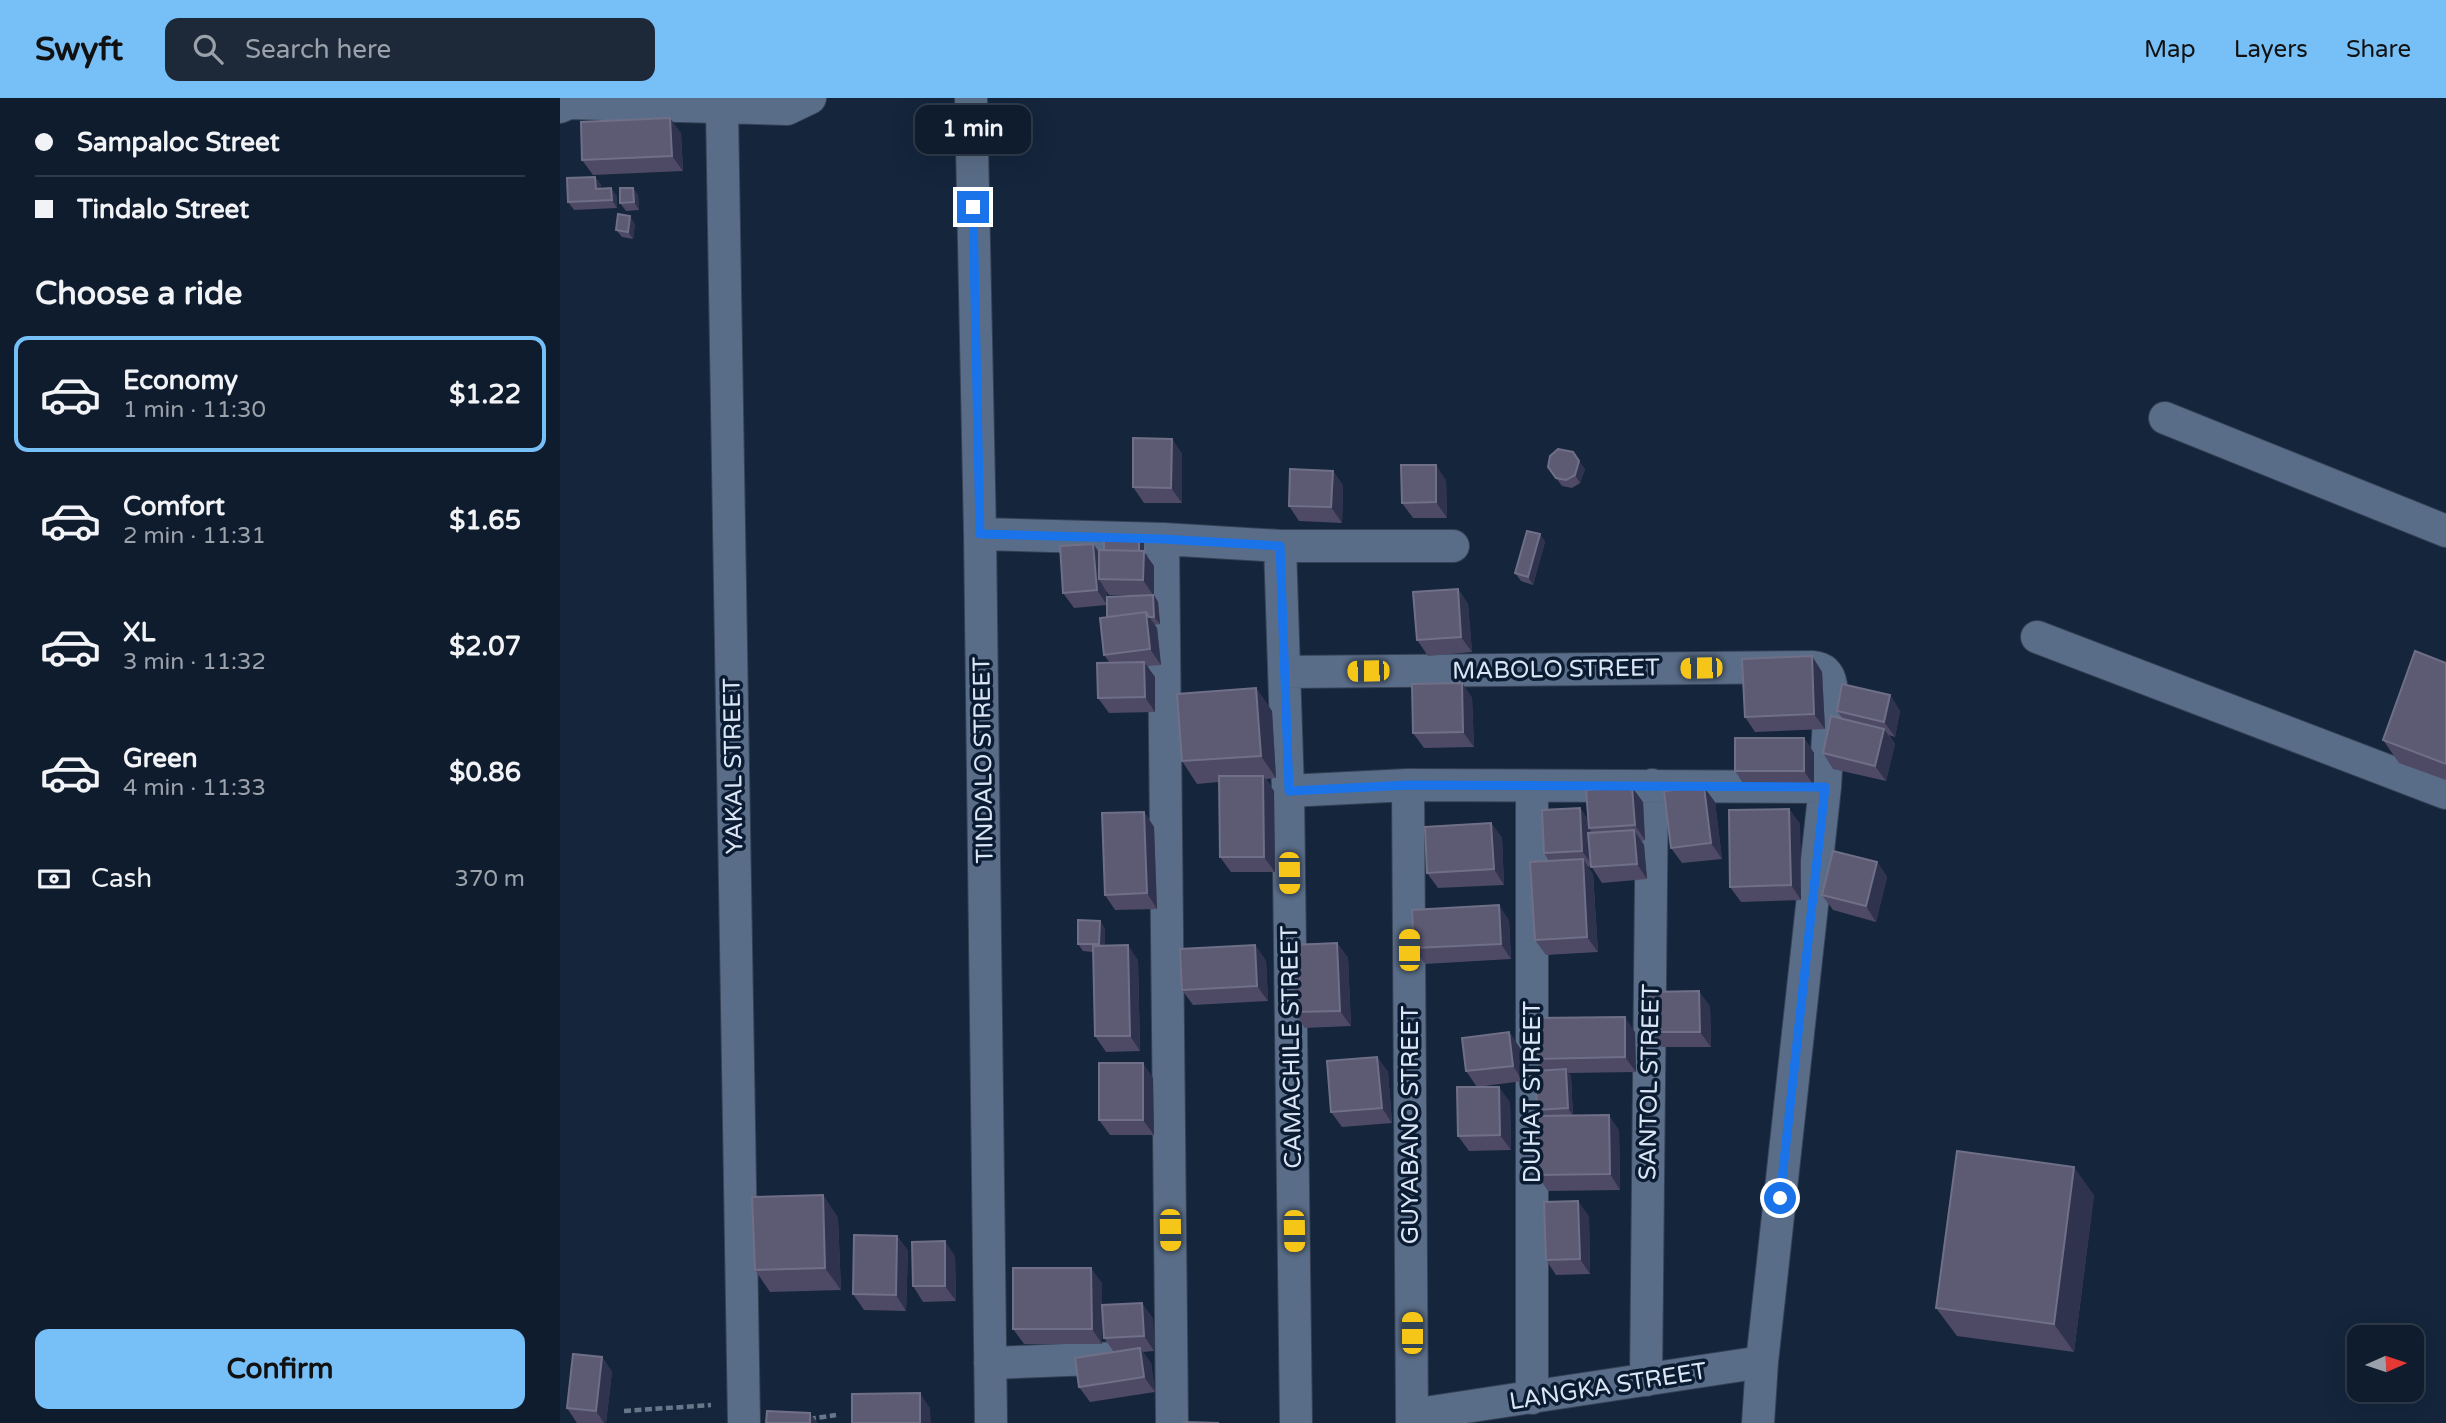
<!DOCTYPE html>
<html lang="en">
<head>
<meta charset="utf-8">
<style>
  body { margin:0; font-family:"Varela Round",sans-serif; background:#1d2939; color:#f1f3f6; height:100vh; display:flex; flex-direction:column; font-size:26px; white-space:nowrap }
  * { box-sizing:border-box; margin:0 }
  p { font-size:23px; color:#9ba1aa }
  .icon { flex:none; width:38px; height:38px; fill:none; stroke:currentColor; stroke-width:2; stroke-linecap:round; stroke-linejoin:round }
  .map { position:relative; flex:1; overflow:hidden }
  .side { display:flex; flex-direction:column; background:#0f1c2d; width:560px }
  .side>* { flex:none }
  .top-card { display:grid; align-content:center; height:154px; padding:0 35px; background:#0f1c2d }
  .needle { width:46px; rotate:87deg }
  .controls { position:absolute; left:1787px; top:1227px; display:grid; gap:14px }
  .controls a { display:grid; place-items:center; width:77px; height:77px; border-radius:14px; background:#0f1c2d; box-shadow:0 7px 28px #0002,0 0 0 2px #2f3a49; font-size:35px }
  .end { position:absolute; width:32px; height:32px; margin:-16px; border:9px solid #1a73e8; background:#fff; box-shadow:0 0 0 4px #fff }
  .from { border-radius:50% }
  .bubble { position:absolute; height:49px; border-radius:14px; background:#0f1c2d; box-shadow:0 7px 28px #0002,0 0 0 2px #2f3a49; font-size:23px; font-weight:800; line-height:49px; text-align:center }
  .car { position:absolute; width:21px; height:42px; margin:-21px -10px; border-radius:9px; box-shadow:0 0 5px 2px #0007; background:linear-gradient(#f5c518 24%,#345 0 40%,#f5c518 0 76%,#345 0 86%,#f5c518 0) }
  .top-card b { display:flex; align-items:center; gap:24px; height:66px; font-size:26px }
  .top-card b+b { border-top:2px solid #2f3a49 }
  .top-card i { width:18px; height:18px; background:#f1f3f6 }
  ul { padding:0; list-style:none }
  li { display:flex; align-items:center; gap:21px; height:116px; margin:0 14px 10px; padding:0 21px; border:4px solid transparent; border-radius:14px }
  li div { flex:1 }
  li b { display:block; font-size:26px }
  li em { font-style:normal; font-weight:800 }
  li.current { border-color:#77bff7 }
  li>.icon { width:63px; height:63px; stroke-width:1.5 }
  h2 { padding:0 35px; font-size:32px; line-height:84px }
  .pay { display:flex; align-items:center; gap:18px; height:77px; padding:0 35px; font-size:26px }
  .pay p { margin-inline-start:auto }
  .cta { display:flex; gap:14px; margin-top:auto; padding:14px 35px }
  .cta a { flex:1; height:80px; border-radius:14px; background:#77bff7; color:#111; font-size:28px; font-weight:800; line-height:80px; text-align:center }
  header { display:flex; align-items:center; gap:42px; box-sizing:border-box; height:98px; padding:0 35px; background:#77bff7; color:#111 }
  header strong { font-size:33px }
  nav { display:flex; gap:38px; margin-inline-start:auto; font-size:24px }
  .search { width:490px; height:63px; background:#1d2939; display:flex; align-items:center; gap:18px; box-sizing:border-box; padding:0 24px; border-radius:14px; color:#9ba1aa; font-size:26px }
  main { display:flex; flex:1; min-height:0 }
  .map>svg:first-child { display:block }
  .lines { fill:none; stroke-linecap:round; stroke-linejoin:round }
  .minor-casing { stroke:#354155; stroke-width:34 }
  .path { stroke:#68768a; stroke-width:4.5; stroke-dasharray:7 3.5; stroke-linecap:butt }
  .minor { stroke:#5a6d88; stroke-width:32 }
  .wall { fill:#4e4965; fill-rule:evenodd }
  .shaded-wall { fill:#30334e }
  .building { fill:#5d5a74; stroke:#706f88; stroke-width:2 }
  .route { stroke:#1a73e8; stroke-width:9 }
  .labels { text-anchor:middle; stroke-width:7; stroke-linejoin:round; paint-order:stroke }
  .street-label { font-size:24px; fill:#dae5f5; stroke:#0b1c32 }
</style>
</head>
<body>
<header>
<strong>Swyft</strong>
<div class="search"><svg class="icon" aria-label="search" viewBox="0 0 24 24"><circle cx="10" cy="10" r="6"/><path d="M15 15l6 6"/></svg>Search here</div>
<nav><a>Map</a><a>Layers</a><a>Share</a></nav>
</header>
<main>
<section class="side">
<div class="top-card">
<b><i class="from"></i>Sampaloc Street</b>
<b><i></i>Tindalo Street</b>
</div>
<h2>Choose a ride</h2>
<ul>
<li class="current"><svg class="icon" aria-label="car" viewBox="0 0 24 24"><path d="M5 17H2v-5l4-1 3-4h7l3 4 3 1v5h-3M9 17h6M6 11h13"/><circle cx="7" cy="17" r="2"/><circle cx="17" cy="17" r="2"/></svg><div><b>Economy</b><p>1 min · 11:30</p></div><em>$1.22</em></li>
<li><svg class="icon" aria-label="car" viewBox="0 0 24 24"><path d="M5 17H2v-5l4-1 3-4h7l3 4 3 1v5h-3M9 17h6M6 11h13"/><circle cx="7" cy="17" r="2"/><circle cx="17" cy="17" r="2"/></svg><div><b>Comfort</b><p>2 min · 11:31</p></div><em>$1.65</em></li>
<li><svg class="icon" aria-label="car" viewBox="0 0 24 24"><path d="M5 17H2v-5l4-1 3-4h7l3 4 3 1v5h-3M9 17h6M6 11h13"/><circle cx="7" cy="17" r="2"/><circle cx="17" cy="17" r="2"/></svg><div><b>XL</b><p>3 min · 11:32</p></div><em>$2.07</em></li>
<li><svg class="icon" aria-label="car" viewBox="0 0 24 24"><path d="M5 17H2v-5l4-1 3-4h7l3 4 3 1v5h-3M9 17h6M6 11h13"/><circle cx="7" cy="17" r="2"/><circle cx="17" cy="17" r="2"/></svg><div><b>Green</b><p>4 min · 11:33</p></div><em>$0.86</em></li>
</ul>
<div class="pay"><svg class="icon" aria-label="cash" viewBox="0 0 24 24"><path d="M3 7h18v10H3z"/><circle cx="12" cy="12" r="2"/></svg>Cash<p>370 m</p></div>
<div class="cta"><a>Confirm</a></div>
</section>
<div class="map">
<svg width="1886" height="1325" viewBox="0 0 1886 1325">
  <rect width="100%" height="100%" fill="#14253c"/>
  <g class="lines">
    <!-- minor casing -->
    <g class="minor-casing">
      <path id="minor" d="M411 0 420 436 431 1325
        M0 9 9 5 227 11 250 0
        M162 11 184 1325
        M1605 320 1886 433
        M420 436 603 441 720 448H893
        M603 441 612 1325
        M720 448 728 693 736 1325
        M1477 539 1886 695
        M725 574 1252 569C1264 570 1269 575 1271 587L1265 689 1202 1264 1198 1325
        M848 687 852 1325
        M728 693 848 687 1265 689
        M430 1265 558 1260
        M1086 1282 1092 687
        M972 1300V688
        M852 1317 1202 1264"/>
    </g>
    <!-- path -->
    <path class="path" d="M64 1313 151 1307
      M249 1321 276 1317"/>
    <!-- minor -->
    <use href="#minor" class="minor"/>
  </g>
  <!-- wall -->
  <path class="wall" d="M121 35 123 73 33 77 22 62Z
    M35 79 41 87V91L57 98V110L14 112 8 104Z
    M73 90 78 97 79 112 66 113 60 105Z
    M75 126 73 141 62 139 56 132Z
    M612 341 622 356V405H584L573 389Z
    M988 369 1025 371 1020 385 1012 390 1002 388Z
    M773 373 783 388 782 425 739 423 729 408Z
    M886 382 887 420H853L842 405Z
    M980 436 985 444 973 487 961 483 955 475Z
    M579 437 584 445V454L594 468V497L598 504 600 526 594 527 597 530 601 567 587 568 595 579V614L549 615 538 600 550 565 544 557 547 519V507L514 510 503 495 533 446 539 454ZM546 493 549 497H580L547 499Z
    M898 491 908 506 912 554 868 558 857 542Z
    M1252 558 1262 574 1265 631 1195 634 1185 619Z
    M1886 565V682L1839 665 1823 642Z
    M902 585 912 600 914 649 864 650 853 635Z
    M696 590 712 613 716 680 706 681 714 693 715 774H671L660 759 659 684 637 686 622 663Z
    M1330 597 1340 613 1335 639 1329 637 1335 646 1326 683 1273 671 1263 655 1283 621 1277 613Z
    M1244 640 1254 655V688H1185L1175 673Z
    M1083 704 1085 742 1082 743 1084 747 1087 781 1042 785 1031 768 1028 769 1033 776 1038 854 986 857 975 842 989 763 984 755 1020 710 1028 722Z
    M1155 704 1162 761 1122 765 1111 750Z
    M1229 711 1240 726 1241 802 1181 804 1170 789Z
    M584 714 594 729 597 811 555 812 545 797Z
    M931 725 942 740 944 787 878 790 867 775Z
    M1317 764 1327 779 1316 824 1273 812 1262 797Z
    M949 822 951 861 865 866 854 850Z
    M540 823 545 831V848L578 862 580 953 546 954 535 938 533 854 523 853 518 846Z
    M777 845 788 860 791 928 745 930 734 914Z
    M695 847 706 863 708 903 633 907 622 892Z
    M1150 908 1151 949H1101L1091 934Z
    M949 934 960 950 963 983 917 989 906 973Z
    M1075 934 1076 974 1009 975 1011 979 1013 1018 1059 1032 1060 1092 988 1093 977 1077 981 1018 977 1012 983 972 975 961Z
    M817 959 828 974 832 1025 782 1029 771 1014Z
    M593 980 594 1037H550L539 1022Z
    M950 1004 951 1052 909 1053 898 1038Z
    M263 1097 278 1120 281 1192 210 1194 195 1172Z
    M1534 1097 1514 1254 1397 1238 1376 1210Z
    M1029 1118 1030 1176 996 1177 986 1162Z
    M337 1138 348 1153 346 1213 304 1212 293 1196Z
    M395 1158 396 1203 363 1204 353 1188Z
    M542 1185V1246H464L453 1231Z
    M593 1220 594 1253 583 1254 591 1265 595 1294 530 1304 519 1289 554 1254 544 1240Z
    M42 1259 52 1274 46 1325H17L7 1310Z"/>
  <!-- shaded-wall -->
  <path class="shaded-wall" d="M110 20 121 35 123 73 112 58Z
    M35 79 41 87V99L36 91Z
    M51 90 57 98V110L52 102Z
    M73 90 78 97 79 112 74 104Z
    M70 118 75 126 73 141 68 134Z
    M612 341 622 356V405L611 390Z
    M1013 354 1025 371 1020 385 1015 377Z
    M876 367 886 382 887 420 876 404Z
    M773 373 783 388 782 425 771 409Z
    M980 436 985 444 973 487 968 479Z
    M579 437 584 445V454L594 468V497L598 504 600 526 594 519 593 497 583 482 579 455Z
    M533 446 544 461 539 481 546 493 547 507 537 492Z
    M898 491 908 506 912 554 901 539Z
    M586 514 597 530 601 567 590 551Z
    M1252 558 1262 574 1265 631 1254 616Z
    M584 564 595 579V614L585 599Z
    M902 585 912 600 914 649 903 634Z
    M696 590 712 613 716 680 701 658Z
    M1330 597 1340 613 1335 639 1324 624Z
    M1324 631 1335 646 1326 683 1315 668Z
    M1244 640 1254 655V688L1244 673Z
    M703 678 714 693 715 774 704 759Z
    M1072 689 1083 704 1085 742 1075 727Z
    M1144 689 1155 704 1162 761 1151 745Z
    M1020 710 1030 725 1029 730 1031 733 1033 768 1022 753Z
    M1229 711 1240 726 1241 802 1231 787Z
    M584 714 594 729 597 811 587 795Z
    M931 725 942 740 944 787 934 771Z
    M1074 732 1084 747 1087 781 1077 766Z
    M1023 761 1033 776 1038 854 1027 839Z
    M1317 764 1327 779 1316 824 1306 808Z
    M939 807 949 822 951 861 941 846Z
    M540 823 545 831V854L539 846Z
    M777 845 788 860 791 928 780 913Z
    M568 847 578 862 580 953 570 938Z
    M695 847 706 863 708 903 697 888Z
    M1139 893 1150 908 1151 949 1140 934Z
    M1065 919 1075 934 1076 974 1065 959Z
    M949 934 960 950 963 983 953 968Z
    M817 959 828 974 832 1025 822 1010Z
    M583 965 593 980 594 1037 583 1022Z
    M1006 971 1011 979 1013 1018 1008 1010Z
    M939 989 950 1004 951 1052 940 1037Z
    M1049 1017 1059 1032 1060 1092 1050 1076Z
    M1514 1069 1534 1097 1514 1254 1494 1226Z
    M263 1097 278 1120 281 1192 265 1170Z
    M1018 1103 1029 1118 1030 1176 1020 1161Z
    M337 1138 348 1153 346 1213 336 1197Z
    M385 1143 395 1158 396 1203 385 1188Z
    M531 1170 542 1185V1246L532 1231Z
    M582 1205 593 1220 594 1253 584 1238Z
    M580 1250 591 1265 595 1294 584 1279Z
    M42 1259 52 1274 46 1325H44L36 1313Z
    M360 1295 370 1310 371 1325H360Z
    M250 1315 258 1325H250Z"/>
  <!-- building -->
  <path class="building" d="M110 20 112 58 22 62 21 24Z
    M35 79 36 91 51 90 52 102 8 104 7 80Z
    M60 90H73L74 104 60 105Z
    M58 116 70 118 68 134 56 132Z
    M573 340 612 341 611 390 573 389Z
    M998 351 1013 354 1019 363 1015 377 1006 382 996 380 988 369 990 358Z
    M841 367H876V404L842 405Z
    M730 371 773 373 771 409 729 408Z
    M967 433 980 436 968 479 955 475Z
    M544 437H579V453L544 452Z
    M533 446 537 492 503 495 500 448Z
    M539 452 584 453 583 482 539 481Z
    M898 491 901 539 857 542 853 494Z
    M593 497 594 519H589L586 514 547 519V499Z
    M586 514 590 551 544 557 540 520Z
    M1855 553 1886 565V666L1823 642Z
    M1252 558 1254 616 1185 619 1182 561Z
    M584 564 585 599 538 600 537 565Z
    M902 585 903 634 853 635 852 586Z
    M1282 586 1330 597 1324 624 1277 613Z
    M696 590 701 658 622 663 617 596Z
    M1271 618 1324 631 1315 668 1263 655Z
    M1175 640H1244V673H1175Z
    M659 678H703L704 759H660Z
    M1072 689 1075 727 1029 730 1026 692Z
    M1144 689 1151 745 1111 750 1104 693Z
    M1020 710 1022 753 984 755 982 712Z
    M1229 711 1231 787 1170 789 1169 712Z
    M584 714 587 795 545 797 542 715Z
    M931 725 934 771 867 775 865 729Z
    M1074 732 1077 766 1031 769 1028 735Z
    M1273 753 1317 764 1306 808 1262 797Z
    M1023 761 1027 839 975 842 970 764Z
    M939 807 941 846 854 850 852 812Z
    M518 822 540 823 539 846H518Z
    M777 845 780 913 734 914 732 847Z
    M568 847 570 938H535L533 848Z
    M695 847 697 888 622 892 620 851Z
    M1139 893 1140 934H1091L1090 894Z
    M1065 919V959L975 961V920Z
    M949 934 953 968 906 973 902 940Z
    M817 959 822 1010 771 1014 767 963Z
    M539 965H583V1022H539Z
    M1006 971 1008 1010 977 1012 975 973Z
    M897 989H939L940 1037 898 1038Z
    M1049 1017 1050 1076 977 1077 976 1018Z
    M1397 1053 1514 1069 1494 1226 1376 1210Z
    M263 1097 265 1170 195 1172 192 1099Z
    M1018 1103 1020 1161 986 1162 984 1104Z
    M294 1137 337 1138 336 1197 293 1196Z
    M385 1143V1188H353L352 1144Z
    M453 1170H531L532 1231H453Z
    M582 1205 584 1238 544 1240 542 1207Z
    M580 1250 584 1279 519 1289 515 1260Z
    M13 1256 42 1259 36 1313 7 1310Z
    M360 1295V1325H292V1296Z
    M207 1313 250 1315V1325H206Z
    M624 1324 659 1325H624Z"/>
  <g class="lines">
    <!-- route -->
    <path class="route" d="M413 109 420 436 603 441 720 448 729 693 848 687 1265 689 1220 1100"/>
  </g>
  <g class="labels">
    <!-- street labels -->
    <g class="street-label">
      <text transform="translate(996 571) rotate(-1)" y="8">MABOLO STREET</text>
      <text transform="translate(423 662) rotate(-91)" y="8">TINDALO STREET</text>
      <text transform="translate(173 668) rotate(-91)" y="8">YAKAL STREET</text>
      <text transform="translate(731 949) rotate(-91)" y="8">CAMACHILE STREET</text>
      <text transform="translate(1089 984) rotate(-89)" y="8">SANTOL STREET</text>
      <text transform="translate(972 994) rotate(-90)" y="8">DUHAT STREET</text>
      <text transform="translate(850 1027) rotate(-90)" y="8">GUYABANO STREET</text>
      <text transform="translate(1048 1288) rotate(-9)" y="8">LANGKA STREET</text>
    </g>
  </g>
</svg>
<div class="controls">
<a><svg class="needle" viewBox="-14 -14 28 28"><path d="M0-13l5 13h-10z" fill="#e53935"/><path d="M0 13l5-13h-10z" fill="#9ba1aa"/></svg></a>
</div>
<i class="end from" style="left:1220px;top:1100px"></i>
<i class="end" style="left:413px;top:109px"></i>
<div class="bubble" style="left:355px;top:7px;width:116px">1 min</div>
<i class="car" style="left:1141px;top:570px;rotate:269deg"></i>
<i class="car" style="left:808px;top:573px;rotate:269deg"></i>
<i class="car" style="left:729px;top:775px;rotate:179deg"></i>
<i class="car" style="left:849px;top:852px;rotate:0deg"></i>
<i class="car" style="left:610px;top:1132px;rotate:179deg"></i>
<i class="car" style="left:734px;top:1133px;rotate:179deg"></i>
<i class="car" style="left:852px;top:1235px;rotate:0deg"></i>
</div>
</main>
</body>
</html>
